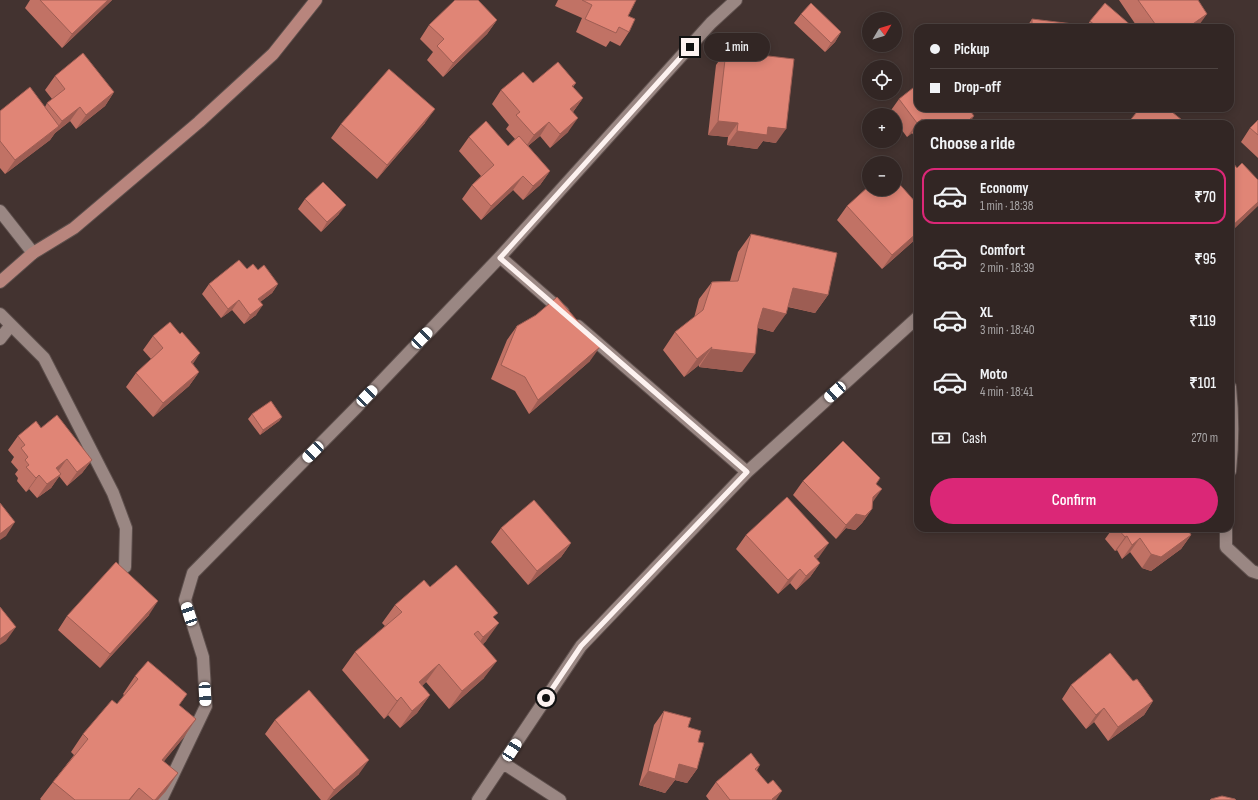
<!DOCTYPE html>
<html lang="en">
<head>
<meta charset="utf-8">
<style>
  body { margin:0; font-family:"Sofia Sans Condensed",sans-serif; background:#3a2e2c; color:#f1f3f6; height:100vh; display:flex; flex-direction:column; font-size:15px; white-space:nowrap }
  * { box-sizing:border-box; margin:0 }
  p { font-size:13px; color:#a8a5a6 }
  .icon { flex:none; width:22px; height:22px; fill:none; stroke:currentColor; stroke-width:2; stroke-linecap:round; stroke-linejoin:round }
  .map { position:relative; flex:1; overflow:hidden }
  .sheet { position:absolute; left:914px; top:120px; width:320px; height:412px; display:flex; flex-direction:column; background:#322624; border-radius:12px; box-shadow:0 2px 10px #0003,0 0 0 1px #4d4341 }
  .sheet>* { flex:none }
  .top-card { position:absolute; left:914px; top:24px; width:320px; height:88px; border-radius:12px; box-shadow:0 2px 10px #0003,0 0 0 1px #4d4341; display:grid; align-content:center; height:88px; padding:0 16px; background:#322624 }
  .needle { width:26px; rotate:52deg }
  .fabs { position:absolute; left:862px; top:12px; display:grid; gap:8px }
  .fabs a { display:grid; place-items:center; width:40px; height:40px; border-radius:50%; background:#322624; box-shadow:0 2px 10px #0003,0 0 0 1px #4d4341; font-size:20px }
  .end { position:absolute; width:18px; height:18px; margin:-9px; border:5px solid #fdf2f0; background:#111; box-shadow:0 0 0 2px #111 }
  .from { border-radius:50% }
  .bubble { position:absolute; height:28px; border-radius:14px; background:#322624; box-shadow:0 2px 10px #0003,0 0 0 1px #4d4341; font-size:13px; font-weight:600; line-height:28px; text-align:center }
  .car { position:absolute; width:12px; height:24px; margin:-12px -6px; border-radius:5px; box-shadow:0 0 3px 1px #0007; background:linear-gradient(#fff 24%,#345 0 40%,#fff 0 76%,#345 0 86%,#fff 0) }
  .top-card b { display:flex; align-items:center; gap:14px; height:38px; font-size:15px }
  .top-card b+b { border-top:1px solid #4d4341 }
  .top-card i { width:10px; height:10px; background:#f1f3f6 }
  ul { padding:0; list-style:none }
  li { display:flex; align-items:center; gap:12px; height:56px; margin:0 8px 6px; padding:0 8px; border:2px solid transparent; border-radius:12px }
  li div { flex:1 }
  li b { display:block; font-size:15px }
  li em { font-style:normal; font-weight:600 }
  li.selected { border-color:#db2777 }
  li>.icon { width:36px; height:36px; stroke-width:1.5 }
  h2 { padding:0 16px; font-size:18px; line-height:48px }
  .pay { display:flex; align-items:center; gap:10px; height:44px; padding:0 16px; font-size:15px }
  .pay p { margin-inline-start:auto }
  .button { display:flex; gap:8px; margin-top:auto; padding:8px 16px }
  .button a { flex:1; height:46px; border-radius:24px; background:#db2777; color:#fff; font-size:16px; font-weight:600; line-height:46px; text-align:center }
  .map>svg:first-child { display:block }
  .lines { fill:none; stroke-linecap:round; stroke-linejoin:round }
  .street-casing { stroke:#5d4f4c; stroke-width:14 }
  .secondary-casing { stroke:#5d4f4c; stroke-width:14 }
  .street { stroke:#9a8783; stroke-width:12 }
  .secondary { stroke:#b8857d; stroke-width:12 }
  .wall { fill:#c17265 }
  .shaded-wall { fill:#9d5d53 }
  .building { fill:#e08576; stroke:#9d5d53 }
  .route { stroke:#fdf2f0; stroke-width:5 }
</style>
</head>
<body>
<div class="map">
<svg width="1258" height="800" viewBox="0 0 1258 800">
  <rect width="100%" height="100%" fill="#433330"/>
  <g class="lines">
    <!-- street casing -->
    <g class="street-casing">
      <path id="street" d="M0 211 33 253
        M563 312 500 257 711 23 736 0
        M0 314 11 325 0 339
        M11 325 44 358 113 493 126 528 125 567
        M578 326 747 472 918 317
        M1230 387C1233 415 1233 443 1230 471
        M1226 528V547L1252 571 1258 573
        M503 763 560 800
        M161 800 206 706 203 657 185 600 193 573 356 408 500 257
        M478 800 581 646 747 472"/>
    </g>
    <!-- secondary casing -->
    <g class="secondary-casing">
      <path id="secondary" d="M0 282 33 253 74 228 199 122 273 54 316 0"/>
    </g>
    <!-- street -->
    <use href="#street" class="street"/>
    <!-- secondary -->
    <use href="#secondary" class="secondary"/>
  </g>
  <!-- wall -->
  <path class="wall" d="M30 0H112L110 2 62 48 25 8Z
    M558 0H636L628 16 629 32 620 46 610 41 606 47 576 32 582 18 555 6Z
    M1119 0H1198V28H1138Z
    M801 14 841 32 835 42 825 52 794 23Z
    M1032 19 1087 26 1090 21 1134 28H1026Z
    M497 20 487 34 443 77 427 60 433 52 420 39 429 25Z
    M726 51 776 143 763 141 757 149 727 145 728 137 708 135 716 65Z
    M55 76 114 92 105 106 76 129 70 121 55 133 50 140 5 174 0 168V111L45 107 47 103 52 99 45 90Z
    M533 83H576L573 87 583 98 573 112 568 132 550 148 540 136 528 146 550 171 540 185 523 200 513 190 481 220 462 199 472 185 481 176 459 151 469 137 508 146 515 139 506 129 509 125 492 104 501 90Z
    M899 99 970 111 969 124H918V141L912 133 907 137 895 121V115H891L889 113Z
    M1258 120V158L1241 142 1250 128Z
    M425 123 377 179 331 138 341 124Z
    M305 199 339 214 321 232 298 209Z
    M918 205V237L882 269 837 220 847 206Z
    M751 234 828 295 815 313 788 307 773 332 758 328 742 372 699 367V365L684 377 663 350 675 332 694 318 699 299 712 282 730 281 738 252Z
    M258 270 278 284 272 293 260 302 256 315 244 324 232 310 221 318 202 294 209 284Z
    M517 326 590 361 529 414 515 391 491 379 507 340Z
    M180 334 193 364 199 372 189 386 153 417 126 387 136 373 151 359 143 350 153 336Z
    M252 414 282 417 279 421 260 435 248 419Z
    M41 428 92 460 82 473 67 486 59 476 51 488 37 498 29 489 26 492 17 481 18 478 15 474 18 470 11 462 14 457 8 450 18 436Z
    M803 481 877 484 872 503V509L862 523 855 530 846 528 836 539 793 495Z
    M501 528 571 543 561 557 528 585 491 542Z
    M1113 528H1187L1191 535 1181 549 1151 571 1142 568 1130 552 1122 559 1117 550 1115 551 1105 539Z
    M746 535 819 557 816 559 820 563 810 577 796 590 790 583 778 594 736 549Z
    M430 587 494 618 486 641 483 644 484 678 449 709 426 682 422 686 430 695 417 713 400 728 388 715 384 719 342 670 355 652 385 626 382 623 395 605Z
    M149 615 100 668 58 630 67 616Z
    M135 676 187 694 179 705 196 719 184 737 164 761 166 791 158 800H41L40 799 53 782 74 755 71 752 83 734 117 704 124 695 123 694Z
    M1133 681 1153 701 1144 715 1108 741 1094 722 1086 729 1062 699 1071 685Z
    M664 711 688 727 698 742 697 769 687 783 675 780 665 793 639 785 654 725Z
    M275 720 359 774 329 800H321L265 734Z
    M760 765 757 770 776 800H709L706 796 716 782Z"/>
  <!-- shaded-wall -->
  <path class="shaded-wall" d="M108 0H112L110 2 62 48 72 34Z
    M1207 14 1197 28H1187Z
    M497 20 487 34 443 77 453 63Z
    M841 32 835 42 825 52 831 43Z
    M114 92 105 106 76 129 86 115Z
    M583 98 573 112 570 109Z
    M80 107 70 121 55 133 50 140 5 174 15 160 57 128 62 121Z
    M966 108H974L957 121Z
    M1027 108H1052L1050 111Z
    M435 109 425 123 377 179 387 165Z
    M974 116 969 124H964Z
    M578 118 568 132 550 148 560 134Z
    M922 119 912 133 907 137 917 123Z
    M718 121 738 123 728 137 708 135Z
    M549 122 540 136 524 149 534 135Z
    M768 127 786 129 776 143 763 141 757 149 727 145 737 131Z
    M550 171 540 185 523 200 533 186Z
    M523 176 513 190 481 220 491 206Z
    M1258 202V206L1230 233V228Z
    M346 205 339 214 321 232 327 222Z
    M918 232V237L882 269 892 255Z
    M278 284 272 293 251 309 258 299Z
    M793 288 828 295 815 313 781 305Z
    M239 300 232 310 221 318 228 309Z
    M263 305 256 315 244 324 250 315Z
    M763 308 786 314 773 332 751 326Z
    M600 347 590 361 529 414 538 400Z
    M712 347 699 365 684 377 697 359Z
    M711 349 755 354 742 372 699 367Z
    M200 353 191 367V362Z
    M199 372 189 386 153 417 163 403Z
    M282 417 279 421 260 435 263 430Z
    M67 459 57 473 56 468Z
    M92 460 82 473 67 486 77 472Z
    M61 474 51 488 37 498 47 484Z
    M39 475 29 489 26 492 36 478Z
    M882 489 872 503 873 497Z
    M872 509 862 523 855 530 846 528 836 539 846 525 856 514Z
    M15 522 6 536 0 540V534Z
    M1191 535 1181 549 1151 571 1142 568 1151 554Z
    M1127 536 1117 550 1115 551 1125 537Z
    M1140 538 1130 552 1122 559 1132 545Z
    M571 543 561 557 528 585 537 571Z
    M829 543 819 557 804 570 814 556Z
    M820 563 810 577 796 590 806 576Z
    M800 569 790 583 778 594 788 580Z
    M158 601 149 615 100 668 110 654Z
    M499 623 486 641 471 655 483 637Z
    M16 627 6 641 0 645V639Z
    M497 661 484 678 449 709 462 691Z
    M439 664 426 682 406 700 419 682Z
    M430 695 417 713 400 728 412 711Z
    M401 697 388 715 384 719 397 701Z
    M1153 701 1144 715 1108 741 1118 727Z
    M1104 708 1094 722 1086 729 1096 715Z
    M196 719 184 737 150 778 162 760Z
    M369 760 359 774 329 800H327L334 790Z
    M679 764 697 769 687 783 675 780 665 793 639 785 648 771Z
    M178 773 166 791 158 800H155Z
    M139 788 130 800H129Z
    M782 791 776 800H771L772 799Z"/>
  <!-- building -->
  <path class="building" d="M40 0H108L72 34Z
    M455 0H478L497 20 453 63 437 46 444 39 429 25Z
    M582 0H636L628 16 635 19 629 32 619 27 616 33 585 19 592 5Z
    M1138 0H1198L1207 14 1187 28H1158Z
    M811 3 841 32 831 43 801 14Z
    M1105 3 1134 28H1098L1090 21Z
    M1032 19 1090 26V28H1032Z
    M726 51 794 59 786 129 768 127 767 135 737 131 738 123 718 121Z
    M83 53 114 92 86 115 80 107 62 121 47 103 65 89 55 76Z
    M558 62 576 83 572 86 583 98 570 109 578 118 560 134 549 122 534 135 516 115 520 112 501 90 523 72 533 83Z
    M389 69 435 109 387 165 341 124Z
    M918 84V108H968L974 116 964 124H926L922 119 917 123 899 99Z
    M30 87 59 126 15 160 0 141V111Z
    M1140 108H1167L1187 124H1129L1128 123Z
    M1258 120V135L1250 128Z
    M486 121 508 146 519 136 550 171 533 186 523 176 491 206 472 185 494 165 469 137Z
    M1230 159 1237 168 1242 163 1258 180V202L1230 228Z
    M895 179 918 205V232L892 255 847 206 869 186V189H895Z
    M323 182 346 205 327 222 305 199Z
    M751 234 837 253 828 295 793 288 786 314 763 308 758 325 755 354 711 349 712 347 697 359 675 332 703 310 712 282 738 281Z
    M239 260 247 269 253 264 258 270 264 265 278 284 258 299 263 305 250 315 239 300 228 309 209 284Z
    M557 297 600 347 538 400 525 377 501 365 517 326 536 315Z
    M170 322 180 334 182 332 200 353 191 362 199 372 163 403 136 373 163 348 153 336Z
    M271 401 282 417 263 430 252 414Z
    M57 415 92 460 77 472 67 459 56 468 61 474 47 484 39 475 36 478 26 467 29 465 25 460 28 457 21 448 25 445 18 436 36 421 41 428Z
    M843 441 880 478 876 484 882 489 873 497 872 509 865 516 856 514 846 525 803 481Z
    M787 497 829 543 814 556 820 563 806 576 800 569 788 580 746 535Z
    M534 500 571 543 537 571 501 528Z
    M0 503 15 522 0 534Z
    M1117 528H1187L1191 535 1161 557 1151 554 1140 538 1132 545 1127 536 1125 537Z
    M116 562 158 601 110 654 67 616Z
    M456 565 498 613 493 617 499 623 483 637 478 631 474 634 497 661 462 691 439 664 419 682 430 695 412 711 401 697 397 701 355 652 402 612 395 605 424 580 430 587Z
    M0 607 16 627 0 639Z
    M1110 653 1133 681 1137 679 1153 701 1118 727 1104 708 1096 715 1071 685Z
    M148 661 187 694 179 705 196 719 162 760 178 773 155 800H153L139 788 129 800H75L53 782 88 739 83 734 112 700 117 704 138 679 135 676Z
    M309 690 369 760 334 790 275 720Z
    M664 711 691 718 688 727 701 731 698 742 704 743 697 769 679 764 675 779 648 771Z
    M751 753 760 765 755 769 768 784 773 780 782 791 772 799 773 800H730L716 782Z
    M1222 796 1235 799 1236 800H1210L1211 799Z"/>
  <g class="lines">
    <!-- route -->
    <path class="route" d="M546 698 581 646 747 472 500 258 690 47"/>
  </g>
</svg>
<div class="fabs">
<a><svg class="needle" viewBox="-14 -14 28 28"><path d="M0-13l5 13h-10z" fill="#e53935"/><path d="M0 13l5-13h-10z" fill="#a8a5a6"/></svg></a>
<a><svg class="icon" aria-label="locate" viewBox="0 0 24 24"><circle cx="12" cy="12" r="6"/><path d="M12 2v4M12 18v4M2 12h4M18 12h4"/></svg></a>
<a>+</a>
<a>−</a>
</div>
<i class="end from" style="left:546px;top:698px"></i>
<i class="end" style="left:690px;top:47px"></i>
<div class="bubble" style="left:704px;top:33px;width:66px">1 min</div>
<i class="car" style="left:422px;top:338px;rotate:44deg"></i>
<i class="car" style="left:835px;top:392px;rotate:228deg"></i>
<i class="car" style="left:367px;top:396px;rotate:44deg"></i>
<i class="car" style="left:313px;top:452px;rotate:225deg"></i>
<i class="car" style="left:189px;top:614px;rotate:342deg"></i>
<i class="car" style="left:205px;top:694px;rotate:177deg"></i>
<i class="car" style="left:512px;top:750px;rotate:33deg"></i>
<div class="top-card">
<b><i class="from"></i>Pickup</b>
<b><i></i>Drop-off</b>
</div>
<section class="sheet">
<h2>Choose a ride</h2>
<ul>
<li class="selected"><svg class="icon" aria-label="car" viewBox="0 0 24 24"><path d="M5 17H2v-5l4-1 3-4h7l3 4 3 1v5h-3M9 17h6M6 11h13"/><circle cx="7" cy="17" r="2"/><circle cx="17" cy="17" r="2"/></svg><div><b>Economy</b><p>1 min · 18:38</p></div><em>₹70</em></li>
<li><svg class="icon" aria-label="car" viewBox="0 0 24 24"><path d="M5 17H2v-5l4-1 3-4h7l3 4 3 1v5h-3M9 17h6M6 11h13"/><circle cx="7" cy="17" r="2"/><circle cx="17" cy="17" r="2"/></svg><div><b>Comfort</b><p>2 min · 18:39</p></div><em>₹95</em></li>
<li><svg class="icon" aria-label="car" viewBox="0 0 24 24"><path d="M5 17H2v-5l4-1 3-4h7l3 4 3 1v5h-3M9 17h6M6 11h13"/><circle cx="7" cy="17" r="2"/><circle cx="17" cy="17" r="2"/></svg><div><b>XL</b><p>3 min · 18:40</p></div><em>₹119</em></li>
<li><svg class="icon" aria-label="car" viewBox="0 0 24 24"><path d="M5 17H2v-5l4-1 3-4h7l3 4 3 1v5h-3M9 17h6M6 11h13"/><circle cx="7" cy="17" r="2"/><circle cx="17" cy="17" r="2"/></svg><div><b>Moto</b><p>4 min · 18:41</p></div><em>₹101</em></li>
</ul>
<div class="pay"><svg class="icon" aria-label="cash" viewBox="0 0 24 24"><path d="M3 7h18v10H3z"/><circle cx="12" cy="12" r="2"/></svg>Cash<p>270 m</p></div>
<div class="button"><a>Confirm</a></div>
</section>
</div>
</body>
</html>
